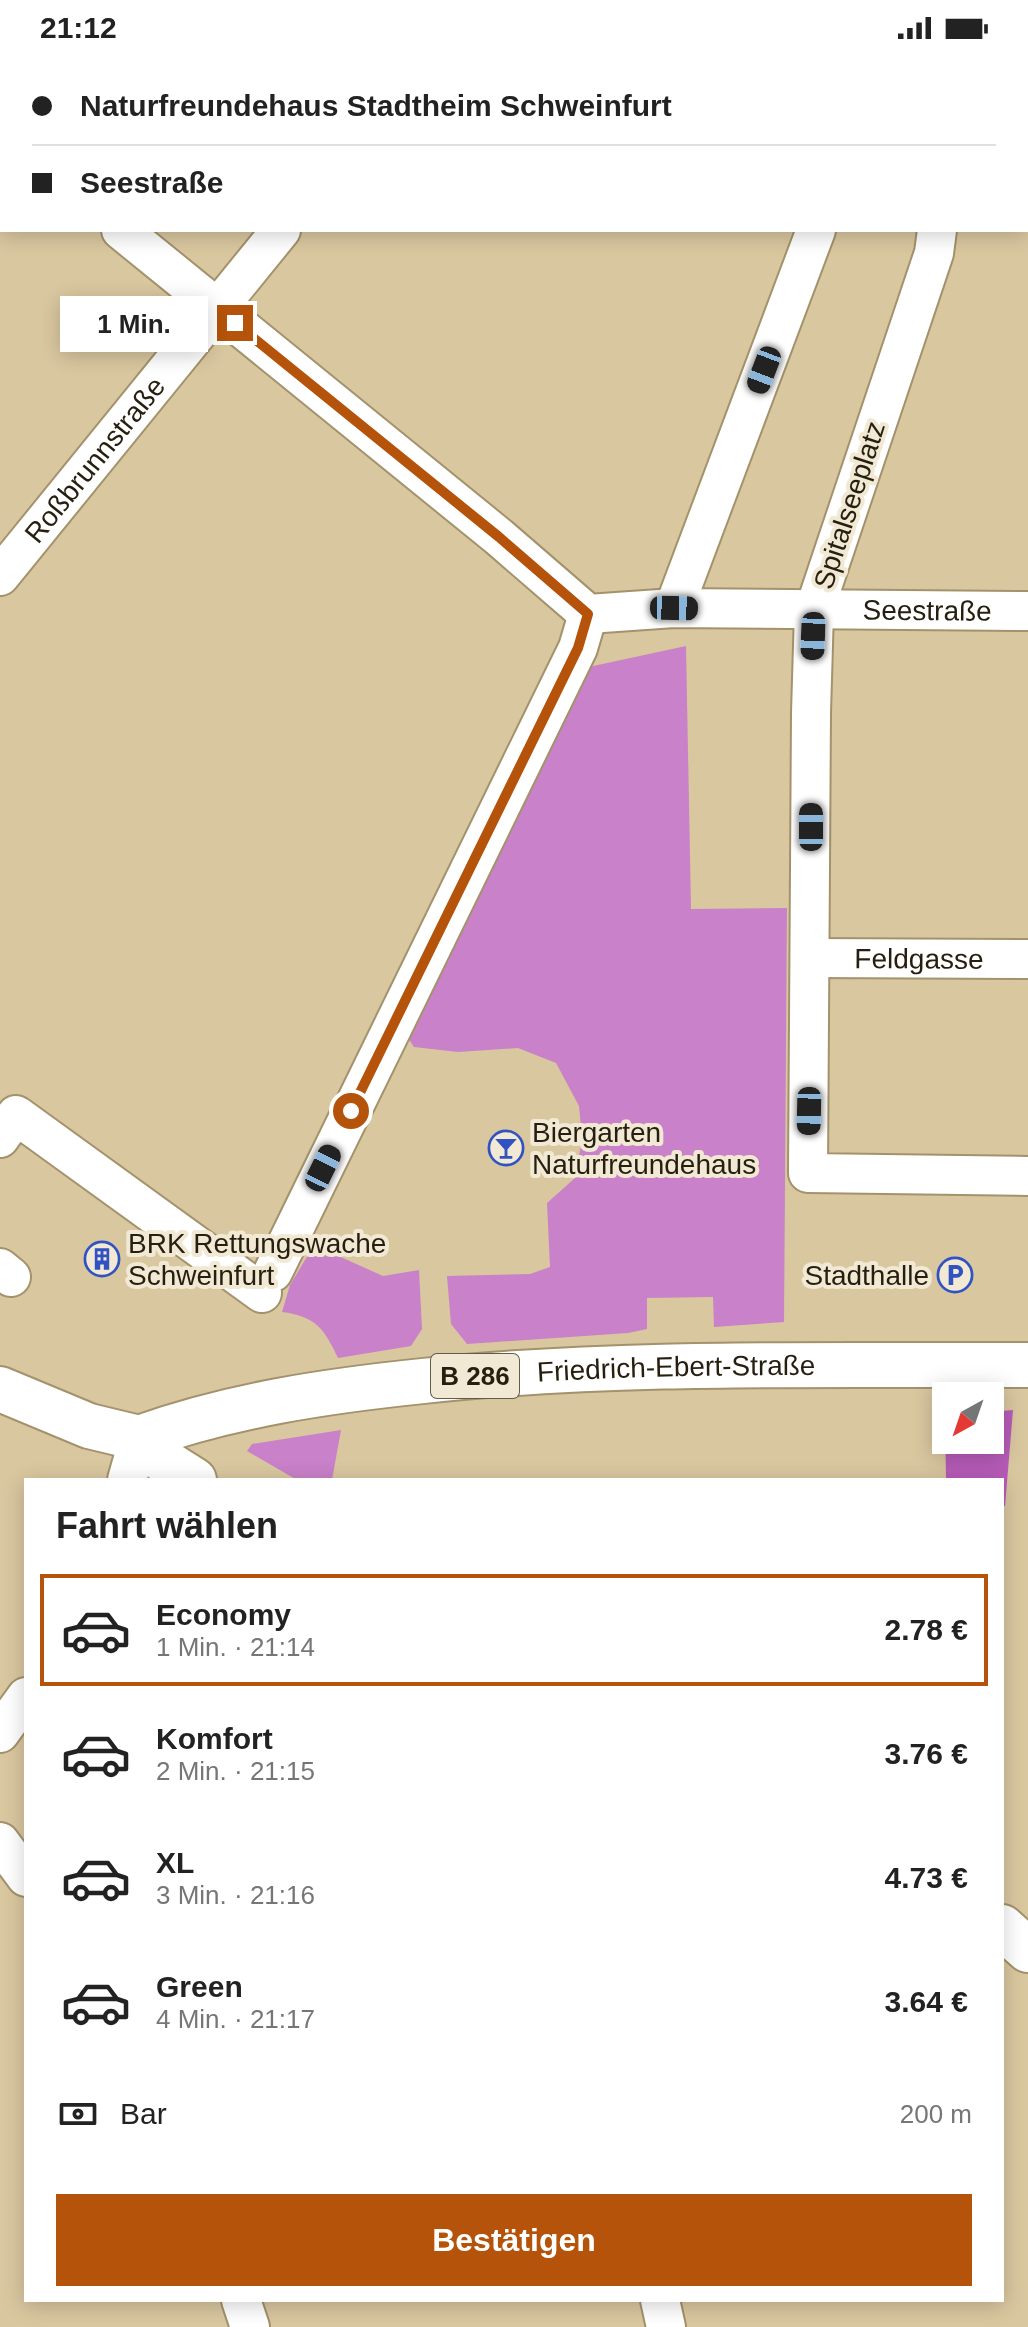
<!DOCTYPE html>
<html lang="de">
<head>
<meta charset="utf-8">
<style>
  body { margin:0; font-family:Helvetica,sans-serif; background:#f2f2f2; color:#222; height:100vh; display:flex; flex-direction:column; font-size:30px; white-space:nowrap }
  * { box-sizing:border-box; margin:0 }
  p { font-size:26px; color:#767676 }
  .icon { flex:none; width:44px; height:44px; fill:none; stroke:currentColor; stroke-width:2; stroke-linecap:round; stroke-linejoin:round }
  .map { position:relative; flex:1; overflow:hidden }
  .details { position:absolute; left:24px; top:1422px; width:980px; height:824px; display:flex; flex-direction:column; background:#fff; border-radius:0px; box-shadow:0 4px 20px #0003 }
  .details>* { flex:none }
  .top-card { position:absolute; left:0px; top:0px; width:1028px; height:176px; box-shadow:0 4px 20px #0003; display:grid; align-content:center; height:176px; padding:0 32px; background:#fff }
  .needle { width:52px; rotate:220deg }
  .buttons { position:absolute; left:932px; top:1326px; display:grid; gap:16px }
  .buttons a { display:grid; place-items:center; width:72px; height:72px; border-radius:0px; background:#fff; box-shadow:0 4px 20px #0003; font-size:40px }
  .end { position:absolute; width:36px; height:36px; margin:-18px; border:10px solid #b45309; background:#fff; box-shadow:0 0 0 4px #fff }
  .from { border-radius:50% }
  .bubble { position:absolute; height:56px; border-radius:0px; background:#fff; box-shadow:0 4px 20px #0003; font-size:26px; font-weight:700; line-height:56px; text-align:center }
  .car { position:absolute; width:24px; height:48px; margin:-24px -12px; border-radius:10px; box-shadow:0 0 6px 2px #0007; background:linear-gradient(#222 24%,#8ab4d8 0 40%,#222 0 76%,#8ab4d8 0 86%,#222 0) }
  .top-card b { display:flex; align-items:center; gap:28px; height:76px; font-size:30px }
  .top-card b+b { border-top:2px solid #e0e0e0 }
  .top-card i { width:20px; height:20px; background:#222 }
  ul { padding:0; list-style:none }
  li { display:flex; align-items:center; gap:24px; height:112px; margin:0 16px 12px; padding:0 16px; border:4px solid transparent; border-radius:0px }
  li div { flex:1 }
  li b { display:block; font-size:30px }
  li em { font-style:normal; font-weight:700 }
  li.active { border-color:#b45309 }
  li>.icon { width:72px; height:72px; stroke-width:1.5 }
  h2 { padding:0 32px; font-size:36px; line-height:96px }
  .pay { display:flex; align-items:center; gap:20px; height:88px; padding:0 32px; font-size:30px }
  .pay p { margin-inline-start:auto }
  .primary-button { display:flex; gap:16px; margin-top:auto; padding:16px 32px }
  .primary-button a { flex:1; height:92px; border-radius:0px; background:#b45309; color:#fff; font-size:32px; font-weight:700; line-height:92px; text-align:center }
  .status { display:flex; justify-content:space-between; align-items:center; height:56px; padding:0 40px; background:#fff; direction:ltr }
  .status svg { height:22px; fill:currentColor }
  .map>svg:first-child { display:block }
  .green { fill:#c981c9 }
  .forest { fill:#b85cba }
  .lines { fill:none; stroke-linecap:round; stroke-linejoin:round }
  .minor-casing { stroke:#a3926b; stroke-width:42 }
  .major-casing { stroke:#a3926b; stroke-width:48 }
  .minor { stroke:#fff; stroke-width:38 }
  .major { stroke:#fff; stroke-width:44 }
  .route { stroke:#b45309; stroke-width:10 }
  .labels { text-anchor:middle; stroke-width:8; stroke-linejoin:round; paint-order:stroke }
  .shield { fill:#f2e9d4; stroke:#635c4b; stroke-width:2 }
  .shield-label { font-size:26px; font-weight:bold; fill:#261f10 }
  .street-label { font-size:28px; fill:#261f10; stroke:#f2e9d4 }
  .poi-label { font-size:28px; fill:#261f10; stroke:#f2e9d4; text-anchor:start }
</style>
</head>
<body>
<div class="status"><b>21:12</b><svg viewBox="0 0 49 12"><path d="M0 12V9h3v3zM5 12V6h3v6zM10 12V3h3v9zM15 12V0h3v12zM26 1h20v11H26zM47 4h2v5h-2z"/></svg></div>
<div class="map">
<svg width="1028" height="2271" viewBox="0 0 1028 2271">
  <rect width="100%" height="100%" fill="#d9c79f"/>
  <!-- green -->
  <path class="green" d="M686 590 691 853 787 852 784 1266 714 1271 713 1241 647 1242V1273L628 1277 467 1288 451 1268 447 1220 530 1218 550 1211 547 1147 575 1122 582 1083 579 1050 556 1007 518 992 458 996 414 991 406 979 584 612Z
    M314 1189 383 1220 419 1214 422 1273 411 1290 338 1302C324 1272 315 1260 282 1256L290 1229Z
    M341 1374 332 1424H297L247 1395 252 1388Z"/>
  <!-- forest -->
  <path class="forest" d="M1013 1354 1005 1450H1002V1424H946L945 1359 946 1384H990V1356Z"/>
  <g class="lines">
    <!-- minor casing -->
    <g class="minor-casing">
      <g id="minor">
        <path d="M328 2 329 0"/>
        <path d="M424 2 426 0"/>
        <path d="M856 2V0"/>
        <path d="M961 2V0"/>
        <path d="M0 71 2 73"/>
        <path id="s1" d="M121 174 499 481 588 558 674 552 1028 555"/>
        <path d="M937 174 934 197 814 555 811 657 808 1117 1028 1120"/>
        <path id="s2" d="M0 520 281 174"/>
        <path d="M674 552 816 174"/>
        <path id="s3" d="M811 902 1028 903"/>
        <path d="M0 1082 16 1059 262 1237"/>
        <path d="M0 1212 11 1221"/>
        <path d="M273 1216 578 592 588 558"/>
        <path d="M127 1424 139 1382"/>
        <path d="M0 1677 26 1641"/>
        <path d="M0 1786 26 1821"/>
        <path d="M241 2244 250 2271"/>
        <path d="M660 2244 666 2271"/>
      </g>
    </g>
    <!-- major casing -->
    <g class="major-casing">
      <g id="major">
        <path d="M0 1333 89 1370 139 1382 164 1405 194 1424"/>
        <path id="s4" d="M139 1382C231 1349 326 1335 423 1325 624 1304 826 1310 1028 1309"/>
        <path d="M1002 1871 1028 1894"/>
      </g>
    </g>
    <!-- minor -->
    <use href="#minor" class="minor"/>
    <!-- major -->
    <use href="#major" class="major"/>
  </g>
  <g class="lines">
    <!-- route -->
    <path class="route" d="M235 267 499 481 588 558 578 592 351 1055"/>
  </g>
  <!-- icons -->
  <defs>
    <g id="bar-ring" transform="scale(1.8)"><circle r="9.5" fill="#f2e9d4" stroke="#3152c2" stroke-width="1.5"/><path d="M-6-5H6L.8 .8V4.5H3.5V6h-7V4.5H-.8V.8Z" fill="#3152c2"/></g>
    <g id="building-ring" transform="scale(1.8)"><circle r="9.5" fill="#f2e9d4" stroke="#3152c2" stroke-width="1.5"/><path d="M-4-6H4V6H1V3H-1V6H-4ZM-2.5-4.3h1.7v1.8h-1.7ZM.8-4.3h1.7v1.8H.8ZM-2.5-1h1.7V.8h-1.7ZM.8-1h1.7V.8H.8Z" fill="#3152c2"/></g>
    <g id="parking-ring" transform="scale(1.8)"><circle r="9.5" fill="#f2e9d4" stroke="#3152c2" stroke-width="1.5"/><path d="M-3.5-5.5H1a3.5 3.5 0 0 1 0 7H-1V5.5H-3.5ZM-1-3.4V-.6H.8a1.4 1.4 0 0 0 0-2.8Z" fill="#3152c2"/></g>
  </defs>
  <g fill-rule="evenodd">
    <use href="#bar-ring" x="506" y="1092"/>
    <use href="#building-ring" x="102" y="1203"/>
    <use href="#parking-ring" x="955" y="1219"/>
  </g>
  <g class="labels">
    <!-- shield labels -->
    <rect class="shield" x="431" y="1298" width="88" height="44" rx="6"/>
    <g class="shield-label">
      <text x="475" y="1329">B 286</text>
    </g>
    <!-- street labels -->
    <g class="street-label">
      <text dy="10" stroke="none"><textPath href="#s2" startOffset="150">Roßbrunnstraße</textPath></text>
      <text transform="translate(849 449) rotate(-72)" y="10">Spitalseeplatz</text>
      <text dy="10" stroke="none"><textPath href="#s1" startOffset="944">Seestraße</textPath></text>
      <text dy="10" stroke="none"><textPath href="#s3" startOffset="108">Feldgasse</textPath></text>
      <text dy="10" stroke="none"><textPath href="#s4" startOffset="544">Friedrich-Ebert-Straße</textPath></text>
    </g>
    <!-- poi labels -->
    <g class="poi-label">
      <text x="532" y="1086">Biergarten<tspan x="532" dy="32">Naturfreundehaus</tspan></text>
      <text x="128" y="1197">BRK Rettungswache<tspan x="128" dy="32">Schweinfurt</tspan></text>
      <text x="929" y="1229" text-anchor="end">Stadthalle</text>
    </g>
  </g>
</svg>
<div class="buttons">
<a><svg class="needle" viewBox="-14 -14 28 28"><path d="M0-13l5 13h-10z" fill="#e53935"/><path d="M0 13l5-13h-10z" fill="#767676"/></svg></a>
</div>
<i class="end from" style="left:351px;top:1055px"></i>
<i class="end" style="left:235px;top:267px"></i>
<div class="bubble" style="left:60px;top:240px;width:148px">1 Min.</div>
<i class="car" style="left:764px;top:314px;rotate:201deg"></i>
<i class="car" style="left:674px;top:552px;rotate:91deg"></i>
<i class="car" style="left:813px;top:580px;rotate:182deg"></i>
<i class="car" style="left:811px;top:771px;rotate:0deg"></i>
<i class="car" style="left:809px;top:1055px;rotate:181deg"></i>
<i class="car" style="left:323px;top:1112px;rotate:26deg"></i>
<div class="top-card">
<b><i class="from"></i>Naturfreundehaus Stadtheim Schweinfurt</b>
<b><i></i>Seestraße</b>
</div>
<section class="details">
<h2>Fahrt wählen</h2>
<ul>
<li class="active"><svg class="icon" aria-label="car" viewBox="0 0 24 24"><path d="M5 17H2v-5l4-1 3-4h7l3 4 3 1v5h-3M9 17h6M6 11h13"/><circle cx="7" cy="17" r="2"/><circle cx="17" cy="17" r="2"/></svg><div><b>Economy</b><p>1 Min. · 21:14</p></div><em>2.78 €</em></li>
<li><svg class="icon" aria-label="car" viewBox="0 0 24 24"><path d="M5 17H2v-5l4-1 3-4h7l3 4 3 1v5h-3M9 17h6M6 11h13"/><circle cx="7" cy="17" r="2"/><circle cx="17" cy="17" r="2"/></svg><div><b>Komfort</b><p>2 Min. · 21:15</p></div><em>3.76 €</em></li>
<li><svg class="icon" aria-label="car" viewBox="0 0 24 24"><path d="M5 17H2v-5l4-1 3-4h7l3 4 3 1v5h-3M9 17h6M6 11h13"/><circle cx="7" cy="17" r="2"/><circle cx="17" cy="17" r="2"/></svg><div><b>XL</b><p>3 Min. · 21:16</p></div><em>4.73 €</em></li>
<li><svg class="icon" aria-label="car" viewBox="0 0 24 24"><path d="M5 17H2v-5l4-1 3-4h7l3 4 3 1v5h-3M9 17h6M6 11h13"/><circle cx="7" cy="17" r="2"/><circle cx="17" cy="17" r="2"/></svg><div><b>Green</b><p>4 Min. · 21:17</p></div><em>3.64 €</em></li>
</ul>
<div class="pay"><svg class="icon" aria-label="cash" viewBox="0 0 24 24"><path d="M3 7h18v10H3z"/><circle cx="12" cy="12" r="2"/></svg>Bar<p>200 m</p></div>
<div class="primary-button"><a>Bestätigen</a></div>
</section>
</div>
</body>
</html>
